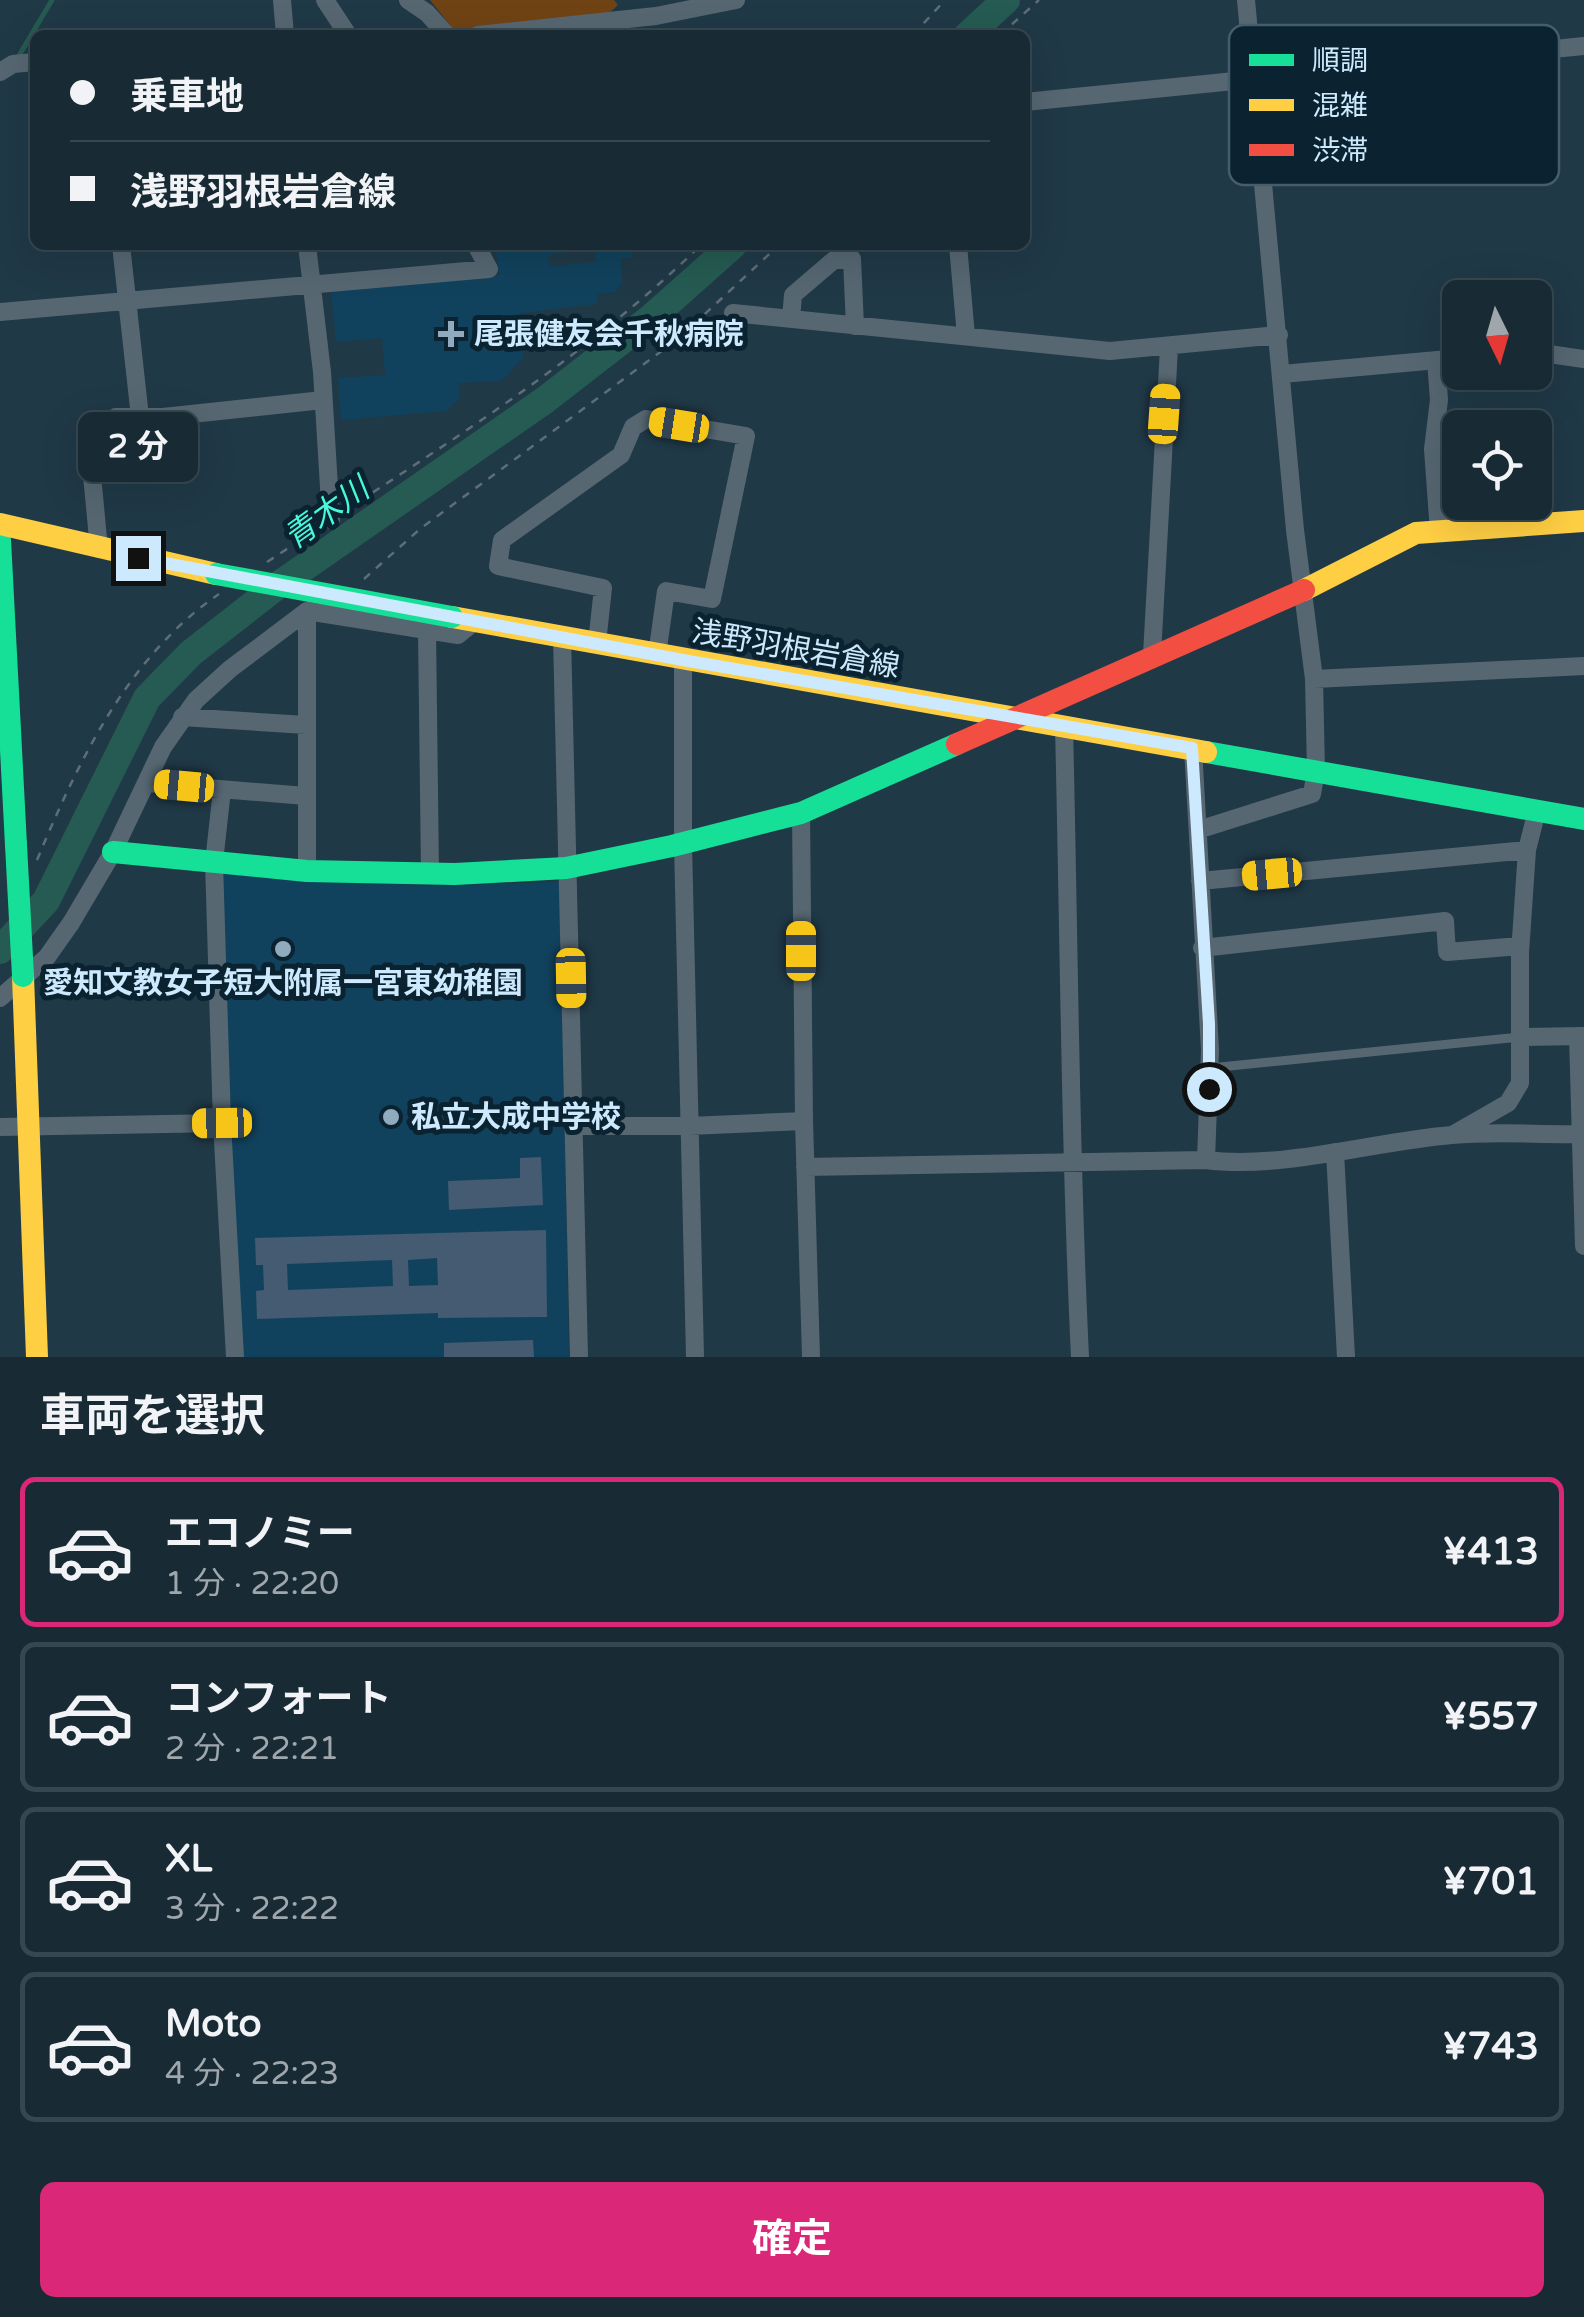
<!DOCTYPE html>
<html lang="ja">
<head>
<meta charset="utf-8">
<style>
  body { margin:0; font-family:"Varela Round","Noto Sans JP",sans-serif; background:#253741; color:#f1f3f6; height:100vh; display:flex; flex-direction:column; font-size:38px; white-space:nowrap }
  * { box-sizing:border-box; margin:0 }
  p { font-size:32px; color:#9fa7ad }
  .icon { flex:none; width:55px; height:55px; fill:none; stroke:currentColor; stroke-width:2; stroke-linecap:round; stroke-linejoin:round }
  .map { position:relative; height:1357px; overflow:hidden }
  .details { display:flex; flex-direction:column; background:#182b35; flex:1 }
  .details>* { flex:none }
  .guide { position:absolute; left:30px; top:30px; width:1000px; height:220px; border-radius:15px; box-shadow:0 10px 40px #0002,0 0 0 2px #364750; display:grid; align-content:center; height:220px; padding:0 40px; background:#182b35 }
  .needle { width:65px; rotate:175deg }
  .buttons { position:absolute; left:1442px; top:280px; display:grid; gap:20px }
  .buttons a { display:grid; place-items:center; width:110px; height:110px; border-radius:15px; background:#182b35; box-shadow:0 10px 40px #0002,0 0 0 2px #364750; font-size:50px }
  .end { position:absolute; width:45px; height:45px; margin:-22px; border:12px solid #cde9fd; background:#111; box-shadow:0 0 0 5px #111 }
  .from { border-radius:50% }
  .bubble { position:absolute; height:70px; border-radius:15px; background:#182b35; box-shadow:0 10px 40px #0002,0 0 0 2px #364750; font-size:32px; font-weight:700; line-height:70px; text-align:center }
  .car { position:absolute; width:30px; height:60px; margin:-30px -15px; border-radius:12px; box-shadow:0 0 8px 2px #0007; background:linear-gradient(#f5c518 24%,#345 0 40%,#f5c518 0 76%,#345 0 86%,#f5c518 0) }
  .guide b { display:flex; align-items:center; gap:35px; height:95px; font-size:38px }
  .guide b+b { border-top:2px solid #364750 }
  .guide i { width:25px; height:25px; background:#f1f3f6 }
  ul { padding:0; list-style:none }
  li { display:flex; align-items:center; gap:30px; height:150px; margin:0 20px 15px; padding:0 20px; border:5px solid #364750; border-radius:15px }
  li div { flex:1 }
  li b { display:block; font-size:38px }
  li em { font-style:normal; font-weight:700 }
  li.selected { border-color:#db2777 }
  li>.icon { width:90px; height:90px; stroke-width:1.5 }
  h2 { padding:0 40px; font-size:45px; line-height:120px }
  .cta { display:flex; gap:20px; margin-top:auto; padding:20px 40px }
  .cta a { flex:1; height:115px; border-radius:15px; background:#db2777; color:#fff; font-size:40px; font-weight:700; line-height:115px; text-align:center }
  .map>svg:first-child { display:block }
  .built { fill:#11425d }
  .green { fill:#704314 }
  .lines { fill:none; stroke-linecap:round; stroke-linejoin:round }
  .stream { stroke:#255b52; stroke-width:5 }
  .river { stroke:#255b52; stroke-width:28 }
  .building { fill:#445b72; fill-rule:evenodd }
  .path { stroke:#5d6e78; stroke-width:2.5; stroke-dasharray:8 8; stroke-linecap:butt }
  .lane { stroke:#566772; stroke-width:9 }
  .street { stroke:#566772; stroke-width:18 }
  .fast { stroke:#16e098; stroke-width:22 }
  .slow { stroke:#ffcf43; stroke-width:22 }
  .jam { stroke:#f24e42; stroke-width:22 }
  .fast-bridge { stroke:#16e098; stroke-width:22 }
  .route { stroke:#cde9fd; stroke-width:12 }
  .poi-dot { fill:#90abbd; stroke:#0b2231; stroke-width:4 }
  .labels { text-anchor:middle; stroke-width:10; stroke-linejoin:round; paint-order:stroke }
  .poi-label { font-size:30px; font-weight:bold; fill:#cde9fd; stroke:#0b2231; text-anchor:start }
  .street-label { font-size:30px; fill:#cde9fd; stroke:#0b2231 }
  .water-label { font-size:32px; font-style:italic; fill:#47f9db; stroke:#0b2231 }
  .key { fill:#0b2231; stroke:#455e6e; stroke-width:2.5 }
  .key-label { font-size:28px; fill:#cde9fd }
</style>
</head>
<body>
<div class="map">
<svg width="1584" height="1357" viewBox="0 0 1584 1357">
  <rect width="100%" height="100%" fill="#203947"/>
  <!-- built -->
  <path class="built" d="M496 245H563V253L548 255 549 266 596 262 595 245H630L631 258H621L622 282 616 292 597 294V304L521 313 524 357 501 381 458 383 460 398 446 411 341 420 338 378 385 375 382 338 336 342 331 290 499 275Z
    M221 869 425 886 560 882 569 1357H236Z"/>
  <!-- green -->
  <path class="green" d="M430 0H614L618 5 585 35H458Z"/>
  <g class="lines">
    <!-- stream -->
    <path class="stream" d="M17 59 52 0"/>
    <!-- river -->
    <path class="river" d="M968 35 1006 0
      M0 950 46 901 147 698 191 653 273 589 545 400 652 317 733 245"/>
  </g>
  <!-- building -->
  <path class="building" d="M541 1157 543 1205 449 1210 448 1181 520 1178V1158Z
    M546 1230 547 1317 438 1318V1313L257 1319 256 1291 264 1290 263 1265H256L255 1238ZM437 1258 438 1285 409 1286 408 1260ZM392 1260 393 1286 288 1290 287 1264Z
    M533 1340 534 1357H444V1343Z"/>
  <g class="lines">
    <!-- path -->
    <path class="path" d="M913 35 945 0
      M1000 35 1039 0
      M346 510C471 428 594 349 701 245
      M267 562 319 528
      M364 579 420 529 678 339 779 245
      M37 860C78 762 128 656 219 594"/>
    <!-- lane -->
    <path class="lane" d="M1210 1068 1520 1037"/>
    <!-- street -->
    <path class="street" d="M282 0 285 35
      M325 0 348 35
      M408 0 427 13 447 35
      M478 35 656 16 736 0
      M0 72 13 64 35 62
      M1025 102 1584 46
      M121 245 140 417
      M307 245 322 372 331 520
      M958 245 966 336
      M0 312 489 269 476 245
      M733 313 1110 351 1279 335
      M791 319 793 295 834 260 852 259 855 326
      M1535 352 1584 359
      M1436 360 1439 400 1433 449 1439 532
      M1282 374 1460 358
      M99 549 92 475 116 417H163L323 400
      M427 629 430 873
      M562 637 579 1357
      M597 643 603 588 498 566 502 540 621 455 633 427 646 419 746 436 712 599 666 591 657 655
      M1152 655 1169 348
      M683 660V844L695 1357
      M1314 679 1584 666
      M182 717 306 725
      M1064 726C1069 936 1070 1147 1080 1357
      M1193 748 1210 1050 1206 1160
      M147 783 306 796
      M222 790 214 862 222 1123 235 1357
      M801 813 804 1121 811 1357
      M1198 830 1312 794 1316 771 1314 679 1295 530 1246 0
      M307 871V611
      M1200 881 1527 850
      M1202 948 1445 921 1447 952 1520 946
      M0 998 47 957 71 923 113 852 163 747 196 700 230 669 307 611 458 635 475 621
      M1578 1036 1584 1246
      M1521 1037 1584 1036
      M575 1126H689L804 1121
      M0 1127 222 1123
      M1454 1134 1508 1103 1520 1083V953L1527 850 1537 810
      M1335 1152 1346 1357
      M805 1167 1206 1160C1281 1170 1376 1141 1452 1135 1496 1131 1540 1135 1584 1134"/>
    <!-- fast -->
    <path class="fast" d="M0 540 16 845
      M1206 752 1584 819
      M113 852 307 871 455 874 566 868 672 846 801 813 957 744"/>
    <!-- slow -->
    <path class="slow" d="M0 524 216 574
      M1304 590 1416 533 1584 521
      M452 617 1206 752
      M23 976 37 1357"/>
    <!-- jam -->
    <path class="jam" d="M957 744 1304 590"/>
    <!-- fast-bridge -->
    <path class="fast-bridge" d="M216 574 452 617
      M16 845 23 976"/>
  </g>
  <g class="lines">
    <!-- route -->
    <path class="route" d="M138 558 683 660 1192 748 1209 1024V1089"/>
  </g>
  <!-- markers -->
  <g class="poi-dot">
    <path d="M446 319h10v10h10v10h-10v10h-10v-10h-10v-10h10z"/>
    <circle cx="283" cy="949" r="10"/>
    <circle cx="391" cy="1117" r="10"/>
  </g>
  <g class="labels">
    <!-- poi labels -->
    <g class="poi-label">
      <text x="474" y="344">尾張健友会千秋病院</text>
      <text x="283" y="993" text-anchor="middle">愛知文教女子短大附属一宮東幼稚園</text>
      <text x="411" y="1127">私立大成中学校</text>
    </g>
    <!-- street labels -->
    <g class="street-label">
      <text transform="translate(796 649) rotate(10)" y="10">浅野羽根岩倉線</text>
    </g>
    <!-- water labels -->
    <g class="water-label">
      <text transform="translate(326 513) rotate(-36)" y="11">青木川</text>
    </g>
  </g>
  <!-- legend -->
  <rect x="1229" y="25" width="330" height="160" rx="15" class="key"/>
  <rect x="1249" y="54" width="45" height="12" fill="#16e098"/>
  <rect x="1249" y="99" width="45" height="12" fill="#ffcf43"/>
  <rect x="1249" y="144" width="45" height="12" fill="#f24e42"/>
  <g class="key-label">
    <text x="1312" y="70">順調</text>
    <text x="1312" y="115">混雑</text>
    <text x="1312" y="160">渋滞</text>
  </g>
</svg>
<div class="buttons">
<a><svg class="needle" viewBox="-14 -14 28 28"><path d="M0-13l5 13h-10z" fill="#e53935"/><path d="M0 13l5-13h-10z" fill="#9fa7ad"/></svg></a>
<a><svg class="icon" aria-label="locate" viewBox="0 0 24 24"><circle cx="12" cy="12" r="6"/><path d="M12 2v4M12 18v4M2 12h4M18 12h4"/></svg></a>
</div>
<i class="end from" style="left:1209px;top:1089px"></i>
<i class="end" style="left:138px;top:558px"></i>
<div class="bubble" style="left:78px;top:412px;width:120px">2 分</div>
<i class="car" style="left:1164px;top:414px;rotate:4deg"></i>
<i class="car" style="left:679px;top:425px;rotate:279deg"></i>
<i class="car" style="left:184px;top:786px;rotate:275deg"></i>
<i class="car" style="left:1272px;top:874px;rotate:265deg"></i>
<i class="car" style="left:801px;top:951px;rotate:0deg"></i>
<i class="car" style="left:571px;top:978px;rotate:179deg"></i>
<i class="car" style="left:222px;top:1123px;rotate:269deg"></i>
<div class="guide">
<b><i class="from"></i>乗車地</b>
<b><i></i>浅野羽根岩倉線</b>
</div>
</div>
<section class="details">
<h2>車両を選択</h2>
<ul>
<li class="selected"><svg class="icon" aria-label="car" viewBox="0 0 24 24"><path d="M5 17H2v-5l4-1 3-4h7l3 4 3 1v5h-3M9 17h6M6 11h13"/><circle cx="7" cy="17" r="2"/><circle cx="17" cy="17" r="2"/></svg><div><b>エコノミー</b><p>1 分 · 22:20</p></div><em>¥413</em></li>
<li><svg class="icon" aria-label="car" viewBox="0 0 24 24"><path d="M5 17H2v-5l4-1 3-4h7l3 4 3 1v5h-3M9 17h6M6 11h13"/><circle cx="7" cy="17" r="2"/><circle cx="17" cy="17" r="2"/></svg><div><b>コンフォート</b><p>2 分 · 22:21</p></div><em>¥557</em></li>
<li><svg class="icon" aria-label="car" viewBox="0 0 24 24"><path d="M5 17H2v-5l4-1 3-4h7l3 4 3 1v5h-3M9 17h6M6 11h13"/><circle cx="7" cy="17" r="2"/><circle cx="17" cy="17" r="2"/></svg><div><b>XL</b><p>3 分 · 22:22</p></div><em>¥701</em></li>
<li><svg class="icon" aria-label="car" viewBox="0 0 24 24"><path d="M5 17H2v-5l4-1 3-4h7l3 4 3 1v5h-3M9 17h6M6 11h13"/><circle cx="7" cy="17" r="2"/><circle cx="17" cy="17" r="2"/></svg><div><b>Moto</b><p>4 分 · 22:23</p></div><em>¥743</em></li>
</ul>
<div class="cta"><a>確定</a></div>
</section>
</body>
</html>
